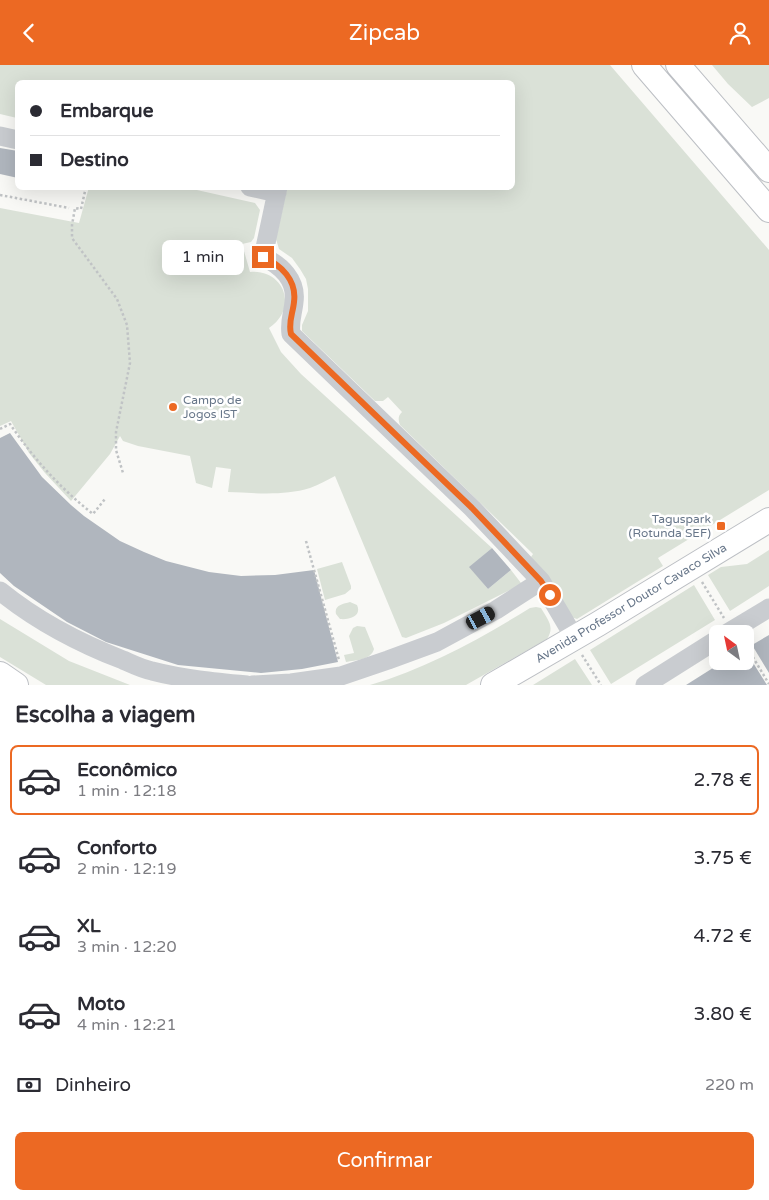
<!DOCTYPE html>
<html lang="pt">
<head>
<meta charset="utf-8">
<style>
  body { margin:0; font-family:"Varela Round",sans-serif; background:#f2f2f3; color:#2b2b33; height:100vh; display:flex; flex-direction:column; font-size:19px; white-space:nowrap }
  * { box-sizing:border-box; margin:0 }
  p { font-size:16px; color:#7c7c81 }
  .icon { flex:none; width:28px; height:28px; fill:none; stroke:currentColor; stroke-width:2; stroke-linecap:round; stroke-linejoin:round }
  .map { position:relative; height:620px; overflow:hidden }
  .sheet { display:flex; flex-direction:column; background:#fff; flex:1 }
  .sheet>* { flex:none }
  .hud { position:absolute; left:15px; top:15px; width:500px; height:110px; border-radius:8px; box-shadow:0 5px 20px #0002; display:grid; align-content:center; height:110px; padding:0 15px; background:#fff }
  .needle { width:32px; rotate:327deg }
  .controls { position:absolute; left:709px; top:560px; display:grid; gap:10px }
  .controls a { display:grid; place-items:center; width:45px; height:45px; border-radius:8px; background:#fff; box-shadow:0 5px 20px #0002; font-size:25px }
  .end { position:absolute; width:22px; height:22px; margin:-11px; border:6px solid #ec6923; background:#fff; box-shadow:0 0 0 2px #fff }
  .from { border-radius:50% }
  .bubble { position:absolute; height:35px; border-radius:8px; background:#fff; box-shadow:0 5px 20px #0002; font-size:16px; font-weight:600; line-height:35px; text-align:center }
  .car { position:absolute; width:15px; height:30px; margin:-15px -8px; border-radius:6px; box-shadow:0 0 4px 1px #0007; background:linear-gradient(#222 24%,#8ab4d8 0 40%,#222 0 76%,#8ab4d8 0 86%,#222 0) }
  .hud b { display:flex; align-items:center; gap:18px; height:48px; font-size:19px }
  .hud b+b { border-top:1px solid #e1e1e2 }
  .hud i { width:12px; height:12px; background:#2b2b33 }
  ul { padding:0; list-style:none }
  li { display:flex; align-items:center; gap:15px; height:70px; margin:0 10px 8px; padding:0 5px; border:2px solid transparent; border-radius:8px }
  li div { flex:1 }
  li b { display:block; font-size:19px }
  li em { font-style:normal; font-weight:600 }
  li.active { border-color:#ec6923 }
  li>.icon { width:45px; height:45px; stroke-width:1.5 }
  h2 { padding:0 15px; font-size:22px; line-height:60px }
  .pay { display:flex; align-items:center; gap:12px; height:55px; padding:0 15px; font-size:19px }
  .pay p { margin-inline-start:auto }
  .primary-button { display:flex; gap:10px; margin-top:auto; padding:10px 15px }
  .primary-button a { flex:1; height:58px; border-radius:8px; background:#ec6923; color:#fff; font-size:20px; font-weight:600; line-height:58px; text-align:center }
  header { display:flex; justify-content:space-between; align-items:center; height:65px; padding:0 15px; background:#ec6923; color:#fff; font-size:22px; font-weight:600 }
  .map>svg:first-child { display:block }
  .green { fill:#dae1d7 }
  .building { fill:#b0b6be }
  .lines { fill:none; stroke-linecap:round; stroke-linejoin:round }
  .major-casing { stroke:#bcbfc4; stroke-width:26 }
  .path { stroke:#c0c3c5; stroke-width:2.5; stroke-dasharray:2.5 2.5; stroke-linecap:butt }
  .minor { stroke:#c9ccd0; stroke-width:19 }
  .major { stroke:#fff; stroke-width:24 }
  .route { stroke:#ec6923; stroke-width:6 }
  .poi-dot { fill:#ec6923; stroke:#fff; stroke-width:2 }
  .labels { text-anchor:middle; stroke-width:5; stroke-linejoin:round; paint-order:stroke }
  .poi-label { font-size:12px; fill:#677689; stroke:#fff; text-anchor:start }
  .street-label { font-size:12px; fill:#677689; stroke:#fff }
</style>
</head>
<body>
<header><svg class="icon" aria-label="back" viewBox="0 0 24 24"><path d="M15 5l-7 7 7 7"/></svg>Zipcab<svg class="icon" aria-label="person" viewBox="0 0 24 24"><circle cx="12" cy="8" r="4"/><path d="M4 21q1-7 8-7t8 7"/></svg></header>
<div class="map">
<svg width="769" height="620" viewBox="0 0 769 620">
  <rect width="100%" height="100%" fill="#f9f9f6"/>
  <!-- green -->
  <path class="green" d="M0 0H610L769 185V425L658 493 663 501 577 554 571 552 531 492 533 489 400 360C398 354 398 351 402 347L388 332 383 336H375L302 266V260L308 246V224L306 214 300 204 292 193 279 184 276 174 287 123 512 122V18H18L17 53 0 49Z
    M712 0H769V33L752 42 728 19Z
    M89 122 188 123 255 138 260 145 254 173 251 177 242 179 250 207C284 204 299 243 269 263L281 287 301 309 492 483 470 502 488 524 511 505 521 518 520 520 444 558 406 573 402 572 335 411C327 415 318 420 310 423 284 431 255 428 228 427L231 404 216 402 212 423 196 418 190 391 138 381 123 376 120 371 110 389 71 436 45 408 29 388 11 356 0 361V143L79 158Z
    M769 485V521L730 546 708 510 721 502 747 499Z
    M342 497 351 521V524L345 529 325 535 317 504Z
    M694 520 715 555 611 619 590 585Z
    M350 537 357 540C362 551 350 555 340 554L336 549C334 540 343 539 350 537Z
    M536 542 541 543C548 555 555 562 547 574L466 620H370C427 603 480 574 530 543Z
    M0 554 69 596 130 620H46L0 592Z
    M357 561 365 562 374 584C371 595 356 595 346 597L344 590 354 588 349 571 353 563Z
    M575 594 592 620H533Z"/>
  <!-- building -->
  <path class="building" d="M0 83 18 86V113L0 109Z
    M10 368 42 412 71 440 84 451 120 476 144 487 166 496 209 507 241 511 275 510 314 505 338 597 302 604 261 608 178 600 106 577 67 557 14 521 0 508V373Z
    M492 483 511 505 488 524 469 502Z
    M769 570V608L752 580Z
    M745 585 767 620H686L724 596H745Z"/>
  <g class="lines">
    <!-- major casing -->
    <g class="major-casing">
      <path id="major" d="M644 0 769 145
        M678 0 769 105
        M0 609 16 620
        M493 620 598 559 769 455"/>
    </g>
    <!-- path -->
    <path class="path" d="M86 122 81 144 75 143 72 160V173L117 234 127 260 130 298 116 367V385L123 408
      M0 130 69 143
      M0 364 10 359C34 394 60 423 93 449L105 434
      M306 476 339 595
      M702 517 724 553
      M745 579 769 619
      M582 590 601 620"/>
    <!-- minor -->
    <path class="minor" d="M0 71 18 75
      M250 122 277 128
      M278 122 263 192C281 200 297 215 294 237 293 248 289 257 291 269L472 443 541 516
      M0 526C37 556 79 578 123 595 132 599 142 604 152 606 183 614 215 617 247 620
      M726 569 769 543
      M252 620 291 618 341 611 388 595 437 577 496 545 541 516 574 572
      M645 620 718 574"/>
    <!-- major -->
    <use href="#major" class="major"/>
  </g>
  <g class="lines">
    <!-- route -->
    <path class="route" d="M263 192C281 200 297 215 294 237 293 248 288 257 291 269L472 443 541 516 550 530"/>
  </g>
  <!-- markers -->
  <g class="poi-dot">
    <circle cx="173" cy="342" r="5"/>
    <rect x="716" y="456" width="10" height="10" rx="2.5"/>
  </g>
  <g class="labels">
    <!-- poi labels -->
    <g class="poi-label">
      <text x="183" y="339">Campo de<tspan x="183" dy="14">Jogos IST</tspan></text>
      <text x="711" y="458" text-anchor="end">Taguspark<tspan x="711" dy="14">(Rotunda SEF)</tspan></text>
    </g>
    <!-- street labels -->
    <g class="street-label">
      <text transform="translate(631 538) rotate(-31)" y="4">Avenida Professor Doutor Cavaco Silva</text>
    </g>
  </g>
</svg>
<div class="controls">
<a><svg class="needle" viewBox="-14 -14 28 28"><path d="M0-13l5 13h-10z" fill="#e53935"/><path d="M0 13l5-13h-10z" fill="#7c7c81"/></svg></a>
</div>
<i class="end from" style="left:550px;top:530px"></i>
<i class="end" style="left:263px;top:192px"></i>
<div class="bubble" style="left:162px;top:175px;width:82px">1 min</div>
<i class="car" style="left:481px;top:553px;rotate:62deg"></i>
<div class="hud">
<b><i class="from"></i>Embarque</b>
<b><i></i>Destino</b>
</div>
</div>
<section class="sheet">
<h2>Escolha a viagem</h2>
<ul>
<li class="active"><svg class="icon" aria-label="car" viewBox="0 0 24 24"><path d="M5 17H2v-5l4-1 3-4h7l3 4 3 1v5h-3M9 17h6M6 11h13"/><circle cx="7" cy="17" r="2"/><circle cx="17" cy="17" r="2"/></svg><div><b>Econômico</b><p>1 min · 12:18</p></div><em>2.78 €</em></li>
<li><svg class="icon" aria-label="car" viewBox="0 0 24 24"><path d="M5 17H2v-5l4-1 3-4h7l3 4 3 1v5h-3M9 17h6M6 11h13"/><circle cx="7" cy="17" r="2"/><circle cx="17" cy="17" r="2"/></svg><div><b>Conforto</b><p>2 min · 12:19</p></div><em>3.75 €</em></li>
<li><svg class="icon" aria-label="car" viewBox="0 0 24 24"><path d="M5 17H2v-5l4-1 3-4h7l3 4 3 1v5h-3M9 17h6M6 11h13"/><circle cx="7" cy="17" r="2"/><circle cx="17" cy="17" r="2"/></svg><div><b>XL</b><p>3 min · 12:20</p></div><em>4.72 €</em></li>
<li><svg class="icon" aria-label="car" viewBox="0 0 24 24"><path d="M5 17H2v-5l4-1 3-4h7l3 4 3 1v5h-3M9 17h6M6 11h13"/><circle cx="7" cy="17" r="2"/><circle cx="17" cy="17" r="2"/></svg><div><b>Moto</b><p>4 min · 12:21</p></div><em>3.80 €</em></li>
</ul>
<div class="pay"><svg class="icon" aria-label="cash" viewBox="0 0 24 24"><path d="M3 7h18v10H3z"/><circle cx="12" cy="12" r="2"/></svg>Dinheiro<p>220 m</p></div>
<div class="primary-button"><a>Confirmar</a></div>
</section>
</body>
</html>
